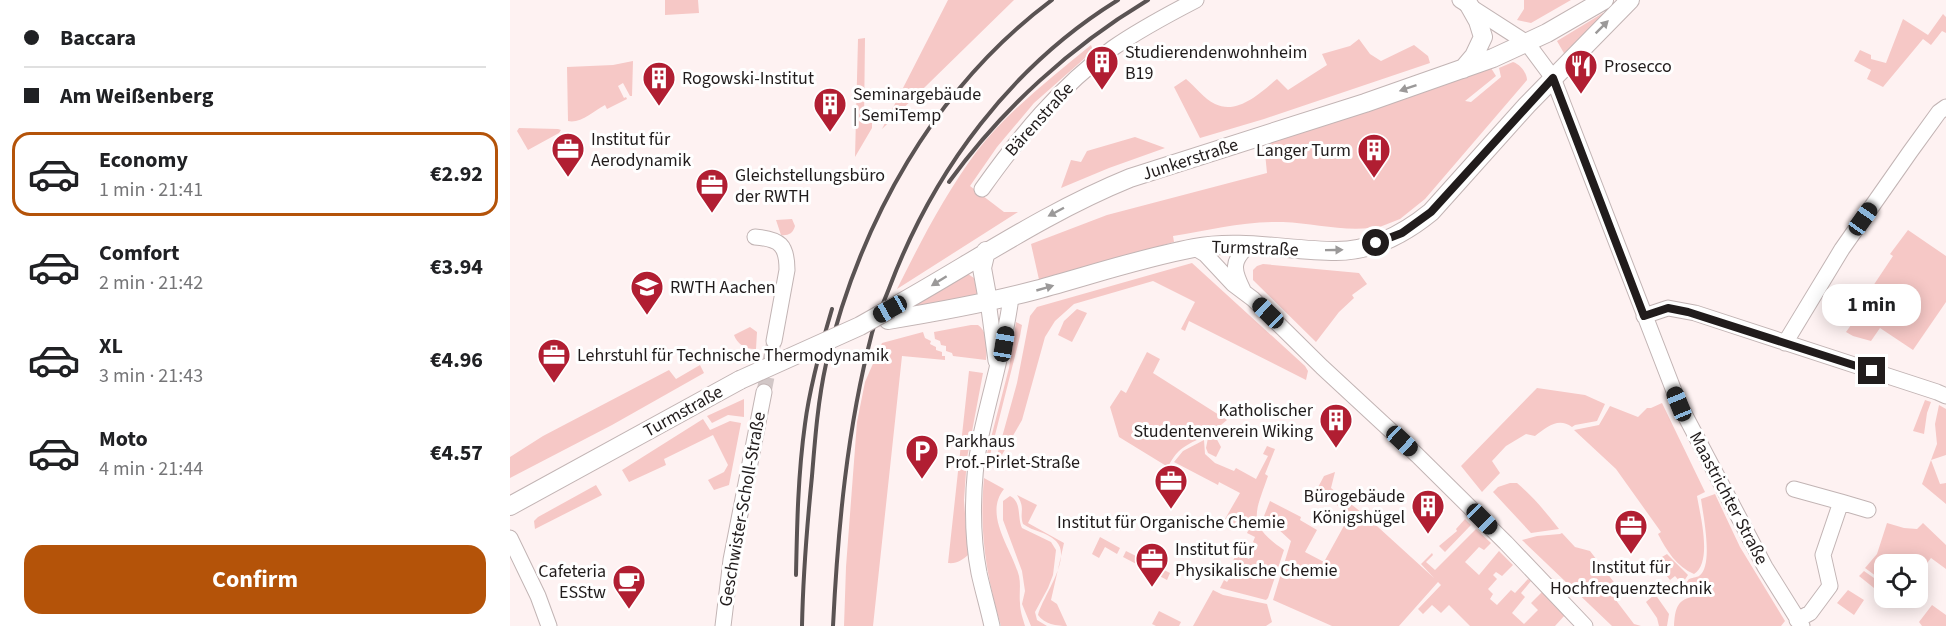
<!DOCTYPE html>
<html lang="en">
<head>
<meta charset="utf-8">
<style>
  body { margin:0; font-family:"Source Sans 3",sans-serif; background:#f2f2f2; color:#202124; height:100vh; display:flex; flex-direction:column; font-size:22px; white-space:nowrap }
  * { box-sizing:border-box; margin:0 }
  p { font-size:20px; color:#757577 }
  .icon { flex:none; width:33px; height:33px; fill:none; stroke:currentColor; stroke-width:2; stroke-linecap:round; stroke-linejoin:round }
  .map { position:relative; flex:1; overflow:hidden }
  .drawer { display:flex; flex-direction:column; background:#fff; width:510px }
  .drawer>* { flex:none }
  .guide { display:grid; align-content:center; height:132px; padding:0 24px; background:#fff }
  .buttons { position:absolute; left:1364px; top:554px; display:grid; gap:12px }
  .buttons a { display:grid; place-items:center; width:54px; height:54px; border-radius:12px; background:#fff; box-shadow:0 3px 15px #0003; font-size:30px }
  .end { position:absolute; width:27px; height:27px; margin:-14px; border:8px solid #211c1c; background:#fff; box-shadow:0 0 0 3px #fff }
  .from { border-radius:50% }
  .bubble { position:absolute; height:42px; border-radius:18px; background:#fff; box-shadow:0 3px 15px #0003; font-size:20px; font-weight:700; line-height:42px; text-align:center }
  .car { position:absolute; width:18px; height:36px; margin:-18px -9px; border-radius:8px; box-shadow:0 0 4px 2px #0007; background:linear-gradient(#222 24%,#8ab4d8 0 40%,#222 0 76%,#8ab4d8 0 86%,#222 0) }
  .guide b { display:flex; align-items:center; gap:21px; height:57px; font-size:22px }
  .guide b+b { border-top:2px solid #e0e0e0 }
  .guide i { width:15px; height:15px; background:#202124 }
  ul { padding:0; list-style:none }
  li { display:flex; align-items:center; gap:18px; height:84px; margin:0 12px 9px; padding:0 12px; border:3px solid transparent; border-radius:18px }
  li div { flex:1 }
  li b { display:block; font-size:22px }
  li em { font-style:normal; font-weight:700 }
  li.on { border-color:#b45309 }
  li>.icon { width:54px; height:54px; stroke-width:1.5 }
  .primary-button { display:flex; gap:12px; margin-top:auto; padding:12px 24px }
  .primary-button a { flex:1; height:69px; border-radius:18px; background:#b45309; color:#fff; font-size:24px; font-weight:700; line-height:69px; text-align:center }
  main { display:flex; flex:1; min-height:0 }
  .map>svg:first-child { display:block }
  .green { fill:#f6c8c6 }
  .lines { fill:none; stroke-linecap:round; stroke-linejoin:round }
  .minor-tunnel { stroke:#d2c7c7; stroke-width:15; stroke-dasharray:15 8; stroke-linecap:butt }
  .minor-casing { stroke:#c2b4b4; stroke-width:17 }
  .major-casing { stroke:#c2b4b4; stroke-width:20 }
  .minor { stroke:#fff; stroke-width:15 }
  .major { stroke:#fff; stroke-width:18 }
  .rail { stroke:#5a5353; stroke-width:4 }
  .major-bridge-casing { stroke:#c2b4b4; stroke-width:20; stroke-linecap:butt }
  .major-bridge { stroke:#fff; stroke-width:18 }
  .oneway { fill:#9b9999 }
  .route { stroke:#211c1c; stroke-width:8 }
  .labels { text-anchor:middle; stroke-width:6; stroke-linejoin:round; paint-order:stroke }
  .poi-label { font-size:18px; fill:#211c1c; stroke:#fff; text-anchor:start }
  .street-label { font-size:18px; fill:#211c1c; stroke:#fff }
</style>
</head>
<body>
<main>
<section class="drawer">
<div class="guide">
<b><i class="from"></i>Baccara</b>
<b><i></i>Am Weißenberg</b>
</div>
<ul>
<li class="on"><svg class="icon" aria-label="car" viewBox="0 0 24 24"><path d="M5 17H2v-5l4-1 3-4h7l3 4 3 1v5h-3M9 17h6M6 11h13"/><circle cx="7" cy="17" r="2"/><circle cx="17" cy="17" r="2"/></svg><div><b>Economy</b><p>1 min · 21:41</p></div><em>€2.92</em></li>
<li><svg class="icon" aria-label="car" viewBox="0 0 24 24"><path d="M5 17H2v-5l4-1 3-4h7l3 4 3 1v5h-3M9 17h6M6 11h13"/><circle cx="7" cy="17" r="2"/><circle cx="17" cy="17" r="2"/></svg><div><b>Comfort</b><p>2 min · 21:42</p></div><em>€3.94</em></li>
<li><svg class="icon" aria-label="car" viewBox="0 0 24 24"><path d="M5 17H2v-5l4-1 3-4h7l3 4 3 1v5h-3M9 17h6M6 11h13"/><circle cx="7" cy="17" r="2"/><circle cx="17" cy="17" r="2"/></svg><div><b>XL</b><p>3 min · 21:43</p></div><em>€4.96</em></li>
<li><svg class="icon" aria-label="car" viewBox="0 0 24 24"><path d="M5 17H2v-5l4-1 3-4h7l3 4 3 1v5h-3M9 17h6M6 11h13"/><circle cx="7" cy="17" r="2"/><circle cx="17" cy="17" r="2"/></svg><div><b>Moto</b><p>4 min · 21:44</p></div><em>€4.57</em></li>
</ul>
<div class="primary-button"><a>Confirm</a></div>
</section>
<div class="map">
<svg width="1436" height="626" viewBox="0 0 1436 626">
  <rect width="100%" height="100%" fill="#fef2f2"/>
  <!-- green -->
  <path class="green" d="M155 0H188L189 13 155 15Z
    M438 0H504L372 129Z
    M1014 0H1061L1021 23 1007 20 1014 9Z
    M1093 13 1094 14 1055 55 1047 41Z
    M1433 14 1436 17V33L1432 31 1421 45 1413 39 1373 87 1357 79 1361 70 1344 61 1350 50 1361 55V59L1376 63 1393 19 1418 35Z
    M355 38 354 122 362 123V128L345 157 348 39Z
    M849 39 860 54 871 61 904 45 918 56 920 63 754 119 690 138 664 87 676 79C685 86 694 99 705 104 728 115 750 93 767 79L778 90 817 65 812 54 840 46Z
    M581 45 583 51 524 103 487 147 460 186 494 212H508L387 289C411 241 435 194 467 151 499 110 541 78 581 45Z
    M123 61 122 96H120L113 83 108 86 114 98 116 97 117 99 97 109 95 105C84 111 70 124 58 121L57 67 103 65Z
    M1003 62C1010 64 1017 73 1017 80L915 199 890 219 862 230 860 228C830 231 802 223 773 222 736 221 699 230 663 236L664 242 574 268 530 284 521 244 597 215 757 173 754 143 927 87 981 68 986 76 955 101 961 102 991 77 989 68Z
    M9 128 48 129 51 130 49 133 18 150 7 131Z
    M625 137 655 148 599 168 551 188 561 160 571 162 577 151Z
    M282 219 285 226C283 234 277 236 271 235L266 220Z
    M1398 230 1436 256V302L1403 350 1370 328 1361 341 1343 336 1336 332 1354 307 1351 304 1383 256 1380 254Z
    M682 263 795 366 798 371 796 380 679 321 675 331 671 329 685 302 643 281 564 304 545 321 535 337 512 420 489 460 486 459 507 383 520 316 527 307Z
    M753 264 849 273 857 284 842 295 844 298 829 312 806 342 743 280V270L747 266Z
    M451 274H458L464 278 468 297 391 312Z
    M567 309 577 313 562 342 548 335 554 321Z
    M506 322 512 325 510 336 478 463 475 461 499 368Z
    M461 325H468C479 333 477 348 476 360L443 356 442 353 436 351V346L431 345 430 341 425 339 424 332Z
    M240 327 247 332 246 349C237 350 227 344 224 335Z
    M413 332 415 338 421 341 420 344 426 347V350L432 352V356H435V360L392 356 363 626H334L336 567 347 422 355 382 372 343Z
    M637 352 650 359 643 373 717 420C711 425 705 430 698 434 679 445 669 445 658 467L609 437 600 407 611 390 616 393Z
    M190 365 194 373 102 425 0 478V457L33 436 159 370 166 379Z
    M459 371 473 373 457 458 454 500 458 555C452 560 447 564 438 563Z
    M1027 388 1075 395 1095 404 1087 421 1065 425 1062 427C1048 417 1037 427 1025 436L1016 434 996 446 982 461 990 473 972 492 951 466Z
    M234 399V417L218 415 202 423 197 416Z
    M1415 400 1421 402 1417 413 1414 434 1403 431Z
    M1152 403 1195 492 1187 496C1190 515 1203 562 1184 574 1167 567 1156 550 1148 534L1151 532 1106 469 1064 430 1089 425 1100 406 1128 417 1137 408H1141Z
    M1429 405 1436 409V455L1421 460 1430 484 1436 483V504L1412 484 1427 444 1425 424Z
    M193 419 200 430 220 421 231 423 219 485 204 490 198 480 214 472 218 465 203 435 154 459 156 465 119 482 112 470Z
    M704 434 711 447 706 457 698 453 696 448 698 438Z
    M694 440 695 454 705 463 724 471 726 468 746 479 758 456 753 454 757 446 765 449 755 474 758 476C745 514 736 524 774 550L758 598 756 600 710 588 714 580 717 582 719 579 715 576 727 553 739 559 748 545 743 542 745 537 737 533 738 531 715 519 730 493 709 482 708 485 664 462 673 451Z
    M825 472 821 488 857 517 924 578 911 564 922 553 923 555 916 562 925 570 966 529 981 543 974 550 969 547 955 562 969 575 989 551 1003 565 992 576 986 572 983 575 987 579 978 589 983 594 980 599 987 605 1001 590 1005 593 1018 579 1021 581 1011 593 1015 597 1002 613 1014 624 1028 610 1021 603 1032 592 1055 615 1045 626H960L939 605 931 613 922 605 913 614 908 609 931 585 928 582 889 626H822L763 600 781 541 754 516 760 501 791 517 790 520 807 530 795 552 814 562 841 513 805 493 814 476Z
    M474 478 494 489C473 515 502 549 509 576 511 585 509 594 510 603 510 611 513 619 515 626H491C476 575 469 531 474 478Z
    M1000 483H1007C1023 497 1036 512 1049 529L1021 533 983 492 988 487Z
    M86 485 92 495 25 529 24 521 28 517Z
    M1205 494 1230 547 1275 621 1271 626H1164C1165 611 1166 600 1182 597L1176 583 1179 579C1181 578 1187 577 1189 576 1204 566 1193 515 1191 499Z
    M507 495 527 505 518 523C530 530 542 536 554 543L541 600 547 604 557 626C547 626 534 624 528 615 532 597 563 558 546 541 535 531 524 532 513 524 509 512 516 509 507 495Z
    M500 496C512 502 507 517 512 528L541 542 546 550 543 575 538 588 525 612 527 620 537 626H521L512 604 515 591 512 571 493 520V501Z
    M955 519 961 525 935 552 929 546 947 531 946 529Z
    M1377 523 1394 528 1407 529 1413 523 1436 545V569L1421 558 1407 576V564H1374V582L1355 568 1367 554Z
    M1052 533 1065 547 1080 551 1113 594 1105 599 1124 624 1131 626H1102L1012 540 1027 536 1050 534Z
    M590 537 610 548 607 554 595 547 589 558 582 554Z
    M616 551 660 573 657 580 613 557Z
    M1157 554 1178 575 1172 584 1165 576 1160 580 1145 561Z
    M1354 571 1374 585V596L1349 576Z
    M703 590 713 595 757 604 762 622 756 626H683Z
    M1338 590 1354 600 1344 615 1327 603Z
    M1145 594 1159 614 1157 626H1149L1147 618 1136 602Z
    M1422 605 1436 615V626H1412L1409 622Z
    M649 611 671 622 669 626H646L642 624Z"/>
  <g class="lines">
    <!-- minor-tunnel -->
    <path class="minor-tunnel" d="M254 392 264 341"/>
    <!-- minor casing -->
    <g class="minor-casing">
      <path id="minor" d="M950 0 1017 43 1043 78 1169 404 1255 567 1292 626
        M472 189C509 137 550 86 603 48 629 30 657 15 686 0
        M245 237C270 239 277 245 277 270L264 341
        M685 248 695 254 723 284 743 299 812 367 907 455 996 543 1075 626
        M733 290C723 270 721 261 739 245
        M478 301 486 361
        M1134 316 1158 308 1185 313 1427 392 1436 396
        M1275 343 1332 249 1400 152 1429 112 1436 107
        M1284 489 1331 502 1313 555 1320 586 1300 613 1287 620
        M1331 502 1358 510
        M0 538 28 596 39 626
        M213 626 221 560 254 392
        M482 626C478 608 473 591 469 573 461 532 462 480 470 440 480 392 495 346 501 297"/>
    </g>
    <!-- major casing -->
    <g class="major-casing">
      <path id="major" d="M953 69 964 56 973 37 968 21 959 5
        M476 251 472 268 478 301
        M380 309C461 264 534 213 620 178L855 103 983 58 1037 33 1094 0
        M378 320C427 312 477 303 526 290 578 276 631 258 684 248 731 239 779 251 826 251 861 251 894 234 921 212L1017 105 1120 0
        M0 506 230 380"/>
    </g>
    <!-- minor -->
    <use href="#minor" class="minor"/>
    <!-- major -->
    <use href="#major" class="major"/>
    <!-- rail -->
    <path class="rail" d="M439 182C492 109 561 46 638 0
      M286 575C287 525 288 474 295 424 300 385 311 346 322 309
      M292 626C293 576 297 526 302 476 305 439 308 400 316 364 350 222 424 88 542 0
      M323 626C328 527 337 429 362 333 366 318 374 302 380 286 424 170 501 66 608 0"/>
    <!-- major-bridge casing -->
    <g class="major-bridge-casing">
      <path id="major-bridge" d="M230 380 350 326 380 309"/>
    </g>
    <!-- major-bridge -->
    <use href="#major-bridge" class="major-bridge"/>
  </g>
  <!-- one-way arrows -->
  <defs><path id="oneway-solid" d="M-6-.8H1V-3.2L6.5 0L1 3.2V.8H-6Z" transform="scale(1.5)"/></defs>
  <g class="oneway">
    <use href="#oneway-solid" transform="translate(1092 27) rotate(-45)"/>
    <use href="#oneway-solid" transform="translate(898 88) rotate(161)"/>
    <use href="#oneway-solid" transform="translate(546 212) rotate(152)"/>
    <use href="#oneway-solid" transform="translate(824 250) rotate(-1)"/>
    <use href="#oneway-solid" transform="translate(429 281) rotate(148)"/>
    <use href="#oneway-solid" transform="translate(535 288) rotate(-16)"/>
  </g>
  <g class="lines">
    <!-- route -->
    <path class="route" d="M866 243 892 233 921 212 1043 78 1134 316 1158 308 1178 312 1362 371"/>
  </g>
  <!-- icons -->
  <defs>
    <g id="building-pin" transform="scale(1.725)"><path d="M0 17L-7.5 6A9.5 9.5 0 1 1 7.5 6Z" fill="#b11e32" stroke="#fff"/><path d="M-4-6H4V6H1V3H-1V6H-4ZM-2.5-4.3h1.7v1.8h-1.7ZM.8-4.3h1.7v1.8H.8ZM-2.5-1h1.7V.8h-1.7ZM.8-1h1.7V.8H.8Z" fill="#fff"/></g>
    <g id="restaurant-pin" transform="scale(1.725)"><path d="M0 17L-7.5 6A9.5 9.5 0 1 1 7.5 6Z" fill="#b11e32" stroke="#fff"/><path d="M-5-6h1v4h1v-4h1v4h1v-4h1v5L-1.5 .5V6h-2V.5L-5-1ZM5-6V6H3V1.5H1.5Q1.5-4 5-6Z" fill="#fff"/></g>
    <g id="office-pin" transform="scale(1.725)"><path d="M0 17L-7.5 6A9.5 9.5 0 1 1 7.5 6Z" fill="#b11e32" stroke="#fff"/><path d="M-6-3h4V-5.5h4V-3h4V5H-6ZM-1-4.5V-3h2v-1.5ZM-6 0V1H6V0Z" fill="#fff"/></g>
    <g id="university-pin" transform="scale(1.725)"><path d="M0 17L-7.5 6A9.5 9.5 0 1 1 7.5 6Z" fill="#b11e32" stroke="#fff"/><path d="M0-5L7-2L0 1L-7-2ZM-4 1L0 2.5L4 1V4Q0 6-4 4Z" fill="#fff"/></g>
    <g id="parking-pin" transform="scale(1.725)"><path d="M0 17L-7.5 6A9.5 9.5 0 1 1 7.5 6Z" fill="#b11e32" stroke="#fff"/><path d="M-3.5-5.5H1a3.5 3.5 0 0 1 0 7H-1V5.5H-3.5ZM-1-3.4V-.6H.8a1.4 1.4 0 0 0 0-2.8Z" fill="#fff"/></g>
    <g id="cafe-pin" transform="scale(1.725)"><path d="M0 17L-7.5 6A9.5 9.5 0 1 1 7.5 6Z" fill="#b11e32" stroke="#fff"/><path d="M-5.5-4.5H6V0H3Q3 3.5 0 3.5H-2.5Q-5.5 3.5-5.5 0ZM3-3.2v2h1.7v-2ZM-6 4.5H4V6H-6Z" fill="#fff"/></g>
  </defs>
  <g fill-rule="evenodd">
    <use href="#building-pin" x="592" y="62"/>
    <use href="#restaurant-pin" x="1071" y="66"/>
    <use href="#building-pin" x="149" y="78"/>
    <use href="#building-pin" x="320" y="104"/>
    <use href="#office-pin" x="58" y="149"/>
    <use href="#building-pin" x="864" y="150"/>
    <use href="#office-pin" x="202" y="185"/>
    <use href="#university-pin" x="137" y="287"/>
    <use href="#office-pin" x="44" y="355"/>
    <use href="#building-pin" x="826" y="420"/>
    <use href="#parking-pin" x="412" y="451"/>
    <use href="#office-pin" x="661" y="481"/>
    <use href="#building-pin" x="918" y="506"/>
    <use href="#office-pin" x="1121" y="526"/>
    <use href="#office-pin" x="642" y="559"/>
    <use href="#cafe-pin" x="119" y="581"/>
  </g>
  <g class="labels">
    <!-- poi labels -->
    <g class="poi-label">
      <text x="615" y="58">Studierendenwohnheim<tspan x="615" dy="21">B19</tspan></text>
      <text x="1094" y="72">Prosecco</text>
      <text x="172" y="84">Rogowski-Institut</text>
      <text x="343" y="100">Seminargebäude<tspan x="343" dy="21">| SemiTemp</tspan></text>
      <text x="81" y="145">Institut für<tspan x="81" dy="21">Aerodynamik</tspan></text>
      <text x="841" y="156" text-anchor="end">Langer Turm</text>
      <text x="225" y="181">Gleichstellungsbüro<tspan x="225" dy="21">der RWTH</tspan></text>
      <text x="160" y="293">RWTH Aachen</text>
      <text x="67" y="361">Lehrstuhl für Technische Thermodynamik</text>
      <text x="803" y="416" text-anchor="end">Katholischer<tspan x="803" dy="21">Studentenverein Wiking</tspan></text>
      <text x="435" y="447">Parkhaus<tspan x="435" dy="21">Prof.-Pirlet-Straße</tspan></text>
      <text x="895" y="502" text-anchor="end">Bürogebäude<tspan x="895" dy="21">Königshügel</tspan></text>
      <text x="661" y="528" text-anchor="middle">Institut für Organische Chemie</text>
      <text x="665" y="555">Institut für<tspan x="665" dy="21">Physikalische Chemie</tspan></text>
      <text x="1121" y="573" text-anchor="middle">Institut für<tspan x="1121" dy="21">Hochfrequenztechnik</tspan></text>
      <text x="96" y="577" text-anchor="end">Cafeteria<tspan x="96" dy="21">ESStw</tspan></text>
    </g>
    <!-- street labels -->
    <g class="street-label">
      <text transform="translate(529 119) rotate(-48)" y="6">Bärenstraße</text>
      <text transform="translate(680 159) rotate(-18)" y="6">Junkerstraße</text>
      <text transform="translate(745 248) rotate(2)" y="6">Turmstraße</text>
      <text transform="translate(173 411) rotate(-29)" y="6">Turmstraße</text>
      <text transform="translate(1219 498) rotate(62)" y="6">Maastrichter Straße</text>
      <text transform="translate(232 509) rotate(-80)" y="6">Geschwister-Scholl-Straße</text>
    </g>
  </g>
</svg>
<div class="buttons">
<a><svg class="icon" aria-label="locate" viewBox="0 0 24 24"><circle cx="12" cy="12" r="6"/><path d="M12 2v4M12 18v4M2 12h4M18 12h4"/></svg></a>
</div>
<i class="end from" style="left:866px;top:243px"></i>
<i class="end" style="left:1362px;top:371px"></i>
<div class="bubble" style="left:1312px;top:284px;width:99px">1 min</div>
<i class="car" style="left:1353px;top:219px;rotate:35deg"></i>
<i class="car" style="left:380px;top:309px;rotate:241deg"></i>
<i class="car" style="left:758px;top:313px;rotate:314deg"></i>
<i class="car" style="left:494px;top:344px;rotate:9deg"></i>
<i class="car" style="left:1169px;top:404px;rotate:338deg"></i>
<i class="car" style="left:892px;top:441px;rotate:133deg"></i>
<i class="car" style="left:972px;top:519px;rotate:135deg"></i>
</div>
</main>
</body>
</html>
